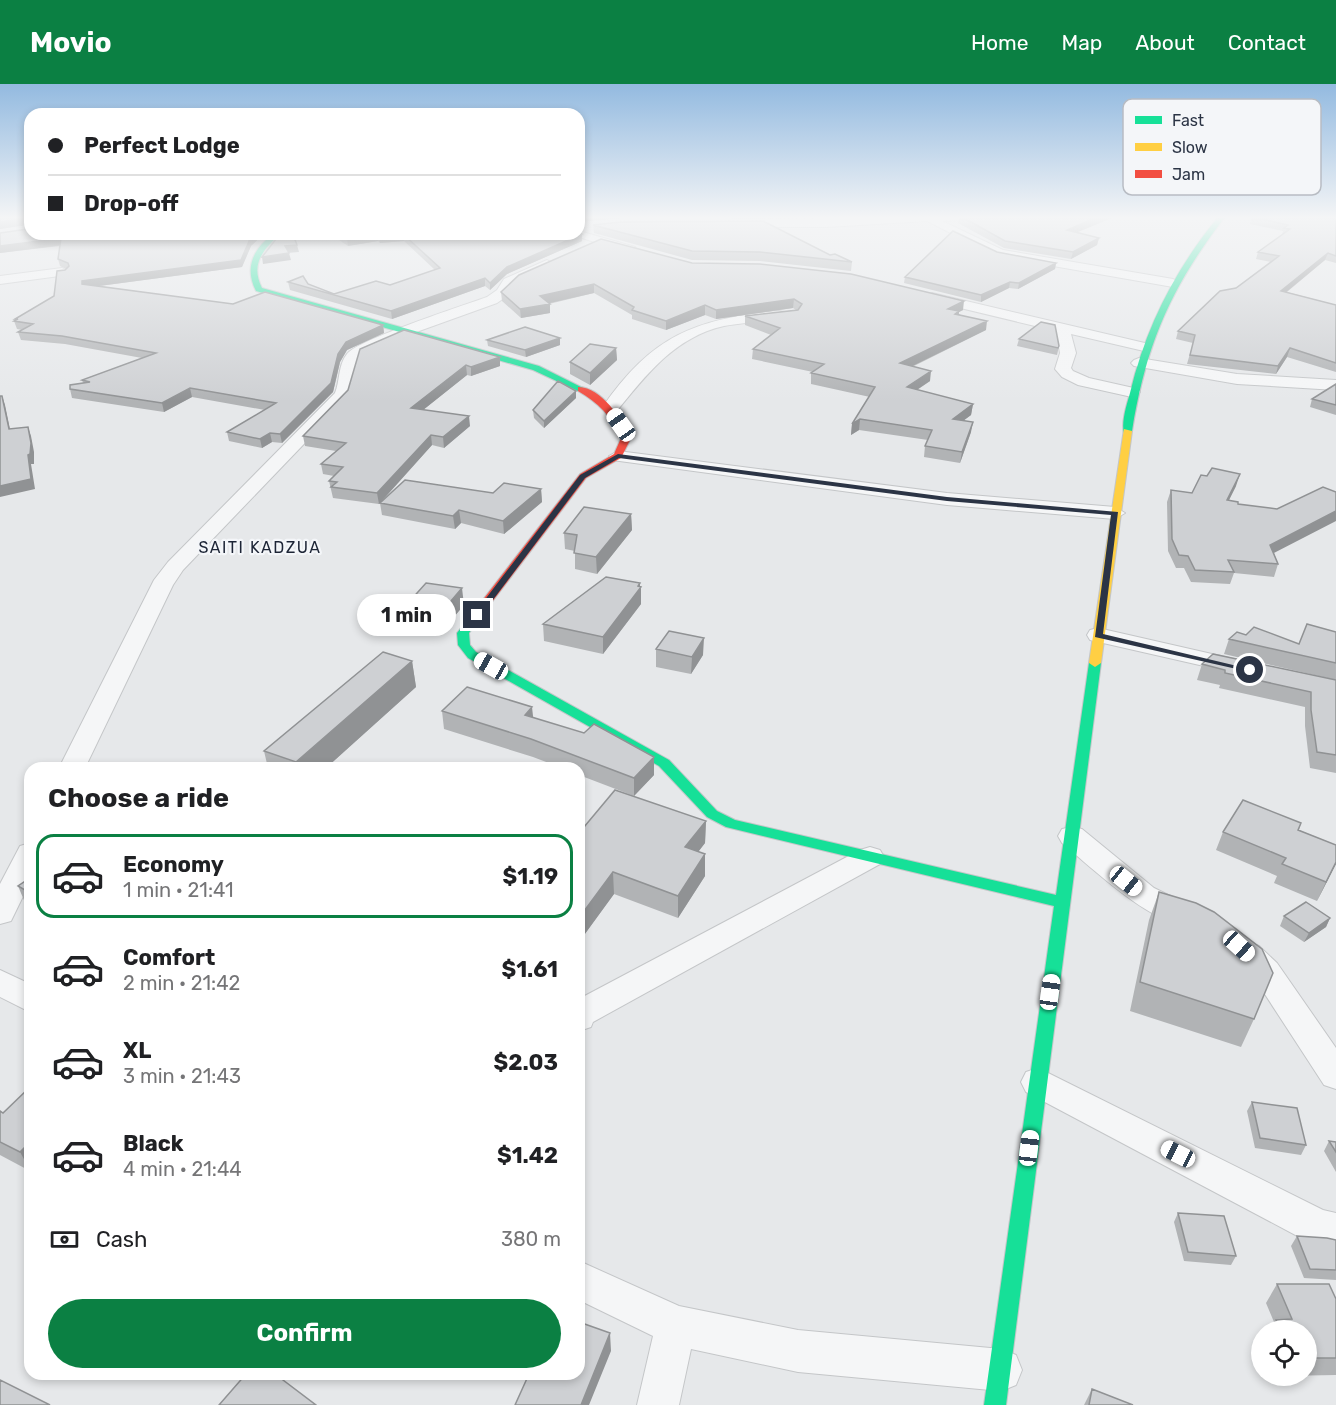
<!DOCTYPE html>
<html lang="en">
<head>
<meta charset="utf-8">
<style>
  body { margin:0; font-family:Rubik,sans-serif; background:#f6f6f6; color:#202124; height:100vh; display:flex; flex-direction:column; font-size:22px; white-space:nowrap }
  * { box-sizing:border-box; margin:0 }
  p { font-size:20px; color:#757577 }
  .icon { flex:none; width:33px; height:33px; fill:none; stroke:currentColor; stroke-width:2; stroke-linecap:round; stroke-linejoin:round }
  .map { position:relative; flex:1; overflow:hidden }
  .drawer { position:absolute; left:24px; top:678px; width:561px; height:618px; display:flex; flex-direction:column; background:#fff; border-radius:18px; box-shadow:0 3px 9px #0003 }
  .drawer>* { flex:none }
  .hud { position:absolute; left:24px; top:24px; width:561px; height:132px; border-radius:18px; box-shadow:0 3px 9px #0003; display:grid; align-content:center; height:132px; padding:0 24px; background:#fff }
  .controls { position:absolute; left:1251px; top:1236px; display:grid; gap:12px }
  .controls a { display:grid; place-items:center; width:66px; height:66px; border-radius:50%; background:#fff; box-shadow:0 3px 9px #0003; font-size:30px }
  .end { position:absolute; width:27px; height:27px; margin:-14px; border:8px solid #2b3445; background:#fff; box-shadow:0 0 0 3px #fff }
  .from { border-radius:50% }
  .bubble { position:absolute; height:42px; border-radius:21px; background:#fff; box-shadow:0 3px 9px #0003; font-size:20px; font-weight:700; line-height:42px; text-align:center }
  .car { position:absolute; width:18px; height:36px; margin:-18px -9px; border-radius:8px; box-shadow:0 0 4px 2px #0007; background:linear-gradient(#fff 24%,#345 0 40%,#fff 0 76%,#345 0 86%,#fff 0) }
  .hud b { display:flex; align-items:center; gap:21px; height:57px; font-size:22px }
  .hud b+b { border-top:2px solid #e0e0e0 }
  .hud i { width:15px; height:15px; background:#202124 }
  ul { padding:0; list-style:none }
  li { display:flex; align-items:center; gap:18px; height:84px; margin:0 12px 9px; padding:0 12px; border:3px solid transparent; border-radius:18px }
  li div { flex:1 }
  li b { display:block; font-size:22px }
  li em { font-style:normal; font-weight:700 }
  li.active { border-color:#0b8043 }
  li>.icon { width:54px; height:54px; stroke-width:1.5 }
  h2 { padding:0 24px; font-size:27px; line-height:72px }
  .pay { display:flex; align-items:center; gap:15px; height:66px; padding:0 24px; font-size:22px }
  .pay p { margin-inline-start:auto }
  .cta { display:flex; gap:12px; margin-top:auto; padding:12px 24px }
  .cta a { flex:1; height:69px; border-radius:36px; background:#0b8043; color:#fff; font-size:24px; font-weight:700; line-height:69px; text-align:center }
  header { display:flex; align-items:center; gap:36px; box-sizing:border-box; height:84px; padding:0 30px; background:#0b8043; color:#fff }
  header strong { font-size:28px }
  nav { display:flex; gap:33px; margin-inline-start:auto; font-size:21px }
  .map>svg:first-child { display:block }
  .lines { fill:none; stroke-linecap:round; stroke-linejoin:round }
  .street-casing { stroke:#c4c6c8; stroke-width:2 }
  .fast-casing { stroke:#c4c6c8; stroke-width:2 }
  .slow-casing { stroke:#c4c6c8; stroke-width:2 }
  .jam-casing { stroke:#c4c6c8; stroke-width:2 }
  .street { fill:#f5f6f7; fill-rule:evenodd }
  .fast { fill:#16e098; fill-rule:evenodd }
  .slow { fill:#ffcf43; fill-rule:evenodd }
  .jam { fill:#f24e42; fill-rule:evenodd }
  .wall { fill:#b1b3b5 }
  .shaded-wall { fill:#909294 }
  .building { fill:#ced0d3; stroke:#909294; stroke-width:1.5 }
  .route { fill:#2b3445 }
  .labels { text-anchor:middle; stroke-width:4.5; stroke-linejoin:round; paint-order:stroke }
  .far-quarter-label { font-size:16px; letter-spacing:1.5px; fill:#1d2536; stroke:#f4f6f9 }
  .key { fill:#f4f6f9; stroke:#b8bcc3; stroke-width:1.5 }
  .key-label { font-size:16px; fill:#2b3445 }
</style>
</head>
<body>
<header>
<strong>Movio</strong>
<nav><a>Home</a><a>Map</a><a>About</a><a>Contact</a></nav>
</header>
<div class="map">
<svg width="1336" height="1321" viewBox="0 0 1336 1321">
  <rect width="100%" height="100%" fill="#e6e8ea"/>
  <g class="lines">
    <!-- street casing -->
    <g class="street-casing">
      <path id="street" d="M970 133 965 136 942 137 1003 166 1173 195 1180 199 1173 203 996 172 927 137 827 143H732L726 139 732 135Z
        M579 147 635 163 637 166 631 170 570 150H579Z
        M547 176 553 180 552 183 514 201 507 212 497 219 408 251 360 273 348 314 183 486 173 501 85 684H59L154 496 168 478 335 309C340 297 338 281 347 270 357 256 465 221 487 213L497 206 504 195Z
        M62 184 69 188 67 191 0 200V192Z
        M932 209 1149 260 1151 263 1149 266 1144 267 1071 250 1076 269 1071 284 1073 287 1089 294 1138 305 1140 308 1132 313 1078 301 1062 293 1055 285 1060 269 1056 247 927 216 925 213Z
        M779 227 784 228V234C764 239 744 238 724 242 675 253 646 291 616 328L610 329 602 324C652 252 694 235 779 227Z
        M1139 274 1237 290 1336 296V306L1237 300 1134 282 1131 279 1134 276Z
        M618 367 947 409 1115 423 1125 429 1115 435 947 421 612 376 609 372Z
        M1098 544 1247 578 1251 583 1247 588 1239 590 1090 556 1087 551 1090 546Z
        M1072 743 1082 745 1154 804 1197 825 1201 833 1197 841C1161 851 1089 781 1062 759L1058 752 1062 745Z
        M30 759V798L11 837 0 840V800L20 762Z
        M870 763 880 766 884 773 880 780 593 938 591 943 579 947V915L860 766Z
        M1248 858 1259 862 1277 879 1336 964V1005L1324 1001 1255 895 1232 870 1237 862Z
        M0 886 30 900V928L0 913Z
        M1038 984 1323 1126 1336 1129V1165L1303 1155 1026 1008 1021 998 1026 988Z
        M579 1177 679 1222 798 1246 1001 1265 1016 1271 1022 1286 1016 1301 1001 1307 798 1288 691 1265 679 1321H637L653 1252 579 1216Z"/>
    </g>
    <!-- fast casing -->
    <g class="fast-casing">
      <path id="fast" d="M1218 133H1225C1171 203 1146 260 1132 347L1124 349C1121 338 1127 320 1130 309 1146 242 1175 186 1218 133Z
        M273 150H280C263 166 250 180 262 204L539 282 585 305 578 307 533 286 256 207C244 184 253 165 273 150Z
        M472 533 478 537 469 549 470 561 476 568 669 676 717 727 735 736 1056 811 1089 579 1095 575 1101 579 1006 1321H984L1054 822 726 743 707 733 659 682 468 574 458 561 457 549 468 535Z"/>
    </g>
    <!-- slow casing -->
    <g class="slow-casing">
      <path id="slow" d="M1124 345 1132 347 1101 579 1095 583 1089 579Z"/>
    </g>
    <!-- jam casing -->
    <g class="jam-casing">
      <path id="jam" d="M578 303C600 302 623 336 631 354L621 374 586 394 476 539H468L466 537 468 535 580 390 614 370 621 354C612 332 598 319 578 307Z"/>
    </g>
    <!-- street -->
    <use href="#street" class="street"/>
    <!-- fast -->
    <use href="#fast" class="fast"/>
    <!-- slow -->
    <use href="#slow" class="slow"/>
    <!-- jam -->
    <use href="#jam" class="jam"/>
  </g>
  <!-- wall -->
  <path class="wall" d="M0 133 251 162 242 183 99 202 383 241 384 249 347 266 340 278 333 308 282 359 272 358 262 364 229 357 227 348 265 326 192 313 164 328 72 314 70 305 83 299 82 296 142 274 65 260 21 256 18 248 22 246 17 245 14 237 16 236 15 235 54 212 66 185 60 182 58 175 60 162 0 169V149L28 145 29 141 0 145Z
    M959 133H1114L1077 148 1099 154 1097 161 1071 175 1004 164 958 139Z
    M1252 133H1336V179L1325 176 1287 208 1336 221V288L1287 273 1276 290 1187 280 1193 259 1176 255 1178 247 1271 178 1256 175 1258 168 1282 151 1283 147 1250 140Z
    M593 141 830 171 852 178 851 187 760 177 692 176 594 149Z
    M330 150H579L582 157 507 190 490 206 485 202 392 235 290 206 288 198 308 200 334 210 390 201 435 186 404 157 380 159 378 157 348 162Z
    M997 168 1056 179 1055 185 1018 205 1009 204 981 218 904 199 905 193Z
    M692 179 963 226 959 228V230L986 246 912 283 930 297 917 306 973 320 971 331 964 336 971 348 960 379 924 373 925 362 928 356 859 346 851 351 852 340 870 313 811 300V289L813 288 752 275 753 265 771 251 745 241V232L796 226 793 224 716 235 705 231 666 246 632 235V231L594 209 549 220 550 229 521 234 502 217 501 208Z
    M560 254V261L526 273 488 262 487 256Z
    M1019 255 1059 262 1057 271 1017 262Z
    M616 264 617 276 590 301 570 290V278Z
    M500 273V282L471 292 467 291 423 326 470 342 444 364 432 361 382 417 541 405 542 418 504 450 461 439 455 445 382 431 380 419 379 420 333 414 329 397 334 392 323 390 321 380 336 367 305 362 303 352 348 306Z
    M1336 300V331L1310 323 1312 315Z
    M576 307V314L544 344 534 334 533 326Z
    M1236 402 1229 416 1238 420 1274 469 1278 480 1274 493 1234 489 1230 500 1191 498 1184 484H1176L1168 467 1167 418 1171 406 1192 409Z
    M631 430 632 446 597 490 575 485V467L565 465 564 449Z
    M640 503 641 520 603 570 544 557 543 540Z
    M409 518 464 521 447 541 412 535Z
    M1336 548V596L1224 570 1229 555 1246 551 1299 560Z
    M656 565 703 571 691 590 656 583Z
    M412 577 416 603 326 684H268L264 667Z
    M1202 580 1336 596V689L1310 684 1305 642V623L1219 604 1220 601 1197 596Z
    M442 627 533 634 654 691 634 712 579 691V684H562L533 673 444 645Z
    M706 737 705 759 698 768 705 770V792L678 834 614 810 579 858V749Z
    M1301 739 1299 746 1336 761V780L1317 817 1274 799 1277 792 1216 766 1223 748Z
    M30 794V823L26 821 18 802Z
    M1159 808 1254 935 1241 963 1130 927 1149 836Z
    M1284 832 1330 834 1326 843 1304 858 1280 842Z
    M30 1006V1087L0 1071V1027L3 1029Z
    M1252 1018 1306 1061 1301 1071 1255 1064 1247 1027Z
    M1329 1057 1336 1058V1088L1324 1067Z
    M1178 1129 1236 1172 1231 1181 1184 1177 1174 1138Z
    M1297 1152 1336 1156V1196L1304 1194 1291 1162Z
    M1277 1200 1336 1215V1291L1280 1292H1306V1246H1269L1274 1238 1266 1219Z
    M1092 1305 1133 1321H1084Z"/>
  <!-- shaded-wall -->
  <path class="shaded-wall" d="M579 133H621V134L579 138Z
    M1098 133H1114L1066 153 1067 146Z
    M29 134 30 140 0 145V138Z
    M255 150H264L251 162 242 183 84 204 82 200V197L250 155Z
    M293 150H324L294 156Z
    M377 150 378 157 348 162 347 155Z
    M403 150 404 157 380 159 379 152Z
    M582 150V157L507 190 490 206V199L507 183Z
    M61 154 63 161 0 169V162Z
    M1099 154 1097 161 1071 175 1073 168Z
    M297 161 299 168 286 169 285 162Z
    M289 169 291 176 263 180 262 173Z
    M1328 169 1325 176 1279 214 1281 207Z
    M1056 179 1055 185 1018 205 1019 199Z
    M485 194V202L392 235 391 227Z
    M1010 198 1009 204 981 218V211Z
    M594 200V209L541 221 540 212Z
    M794 215 793 224 716 235V226Z
    M964 217 963 226 959 228 958 237 948 225Z
    M550 220V229L521 234 520 225Z
    M705 221V231L666 246V237Z
    M987 237 986 246 898 289 900 279Z
    M383 241 384 249 347 266 340 278 333 308 282 359 280 350 338 270 346 258Z
    M560 254V261L526 273 525 266Z
    M616 264 617 276 590 301V289Z
    M1290 264 1287 273 1276 290 1278 282Z
    M500 273V282L471 292V283Z
    M466 281 467 291 413 334 411 324Z
    M931 287 930 297 906 313 907 303Z
    M190 304 192 313 164 328 162 319Z
    M576 307V314L544 344V337Z
    M2 312 5 321 12 355 9 345Z
    M973 320 971 331 951 346 953 335Z
    M469 332 470 342 444 364 443 353Z
    M860 335 859 346 851 351 852 340Z
    M973 338 971 348 960 379 962 368Z
    M28 343 31 352 34 368V380H31L35 405 0 413V402L28 371Z
    M270 349 272 358 262 364 260 355Z
    M431 351 432 361 379 420 377 409Z
    M1240 390 1236 402 1223 428 1227 416Z
    M541 405 542 418 504 450 503 437Z
    M459 426 461 439 455 445 453 432Z
    M1336 427V437L1266 473 1270 461Z
    M631 430 632 446 597 490 596 473Z
    M640 499V505L641 503V520L603 570V553Z
    M462 504 464 521 447 541 445 524Z
    M704 554 703 571 691 590 692 573Z
    M412 577 416 603 326 684H297L296 678Z
    M532 623 534 641 525 631Z
    M654 673V691L634 712V694Z
    M706 737 705 759 685 785V763Z
    M705 770V792L678 834V812Z
    M1336 778V780L1317 817 1326 798Z
    M613 788 614 810 579 858V834Z
    M1330 834 1326 843 1304 858 1309 849Z
    M30 1058V1086L20 1068Z
    M610 1249 611 1267 589 1321H581Z"/>
  <!-- building -->
  <path class="building" d="M0 133H30V150H255L250 155 241 176 82 197V200L233 220 265 208 383 241 346 258 338 270 331 299 280 350 270 349 260 355 227 348 276 319 190 304 162 319 70 305V301L90 298 82 296 156 269 62 252 18 248 33 240 14 237 18 235H15L54 212 57 187 65 186 69 182 68 179 58 175 61 154 0 162V149L28 145 29 134 0 138Z
    M962 133H1098L1067 146 1099 154 1073 168 1005 157Z
    M1253 133H1336V172L1328 169 1281 207 1336 221V279L1290 264 1278 282 1190 271 1195 251 1178 247 1220 207 1236 204 1279 172 1258 168 1290 145 1284 144 1288 141Z
    M763 137 830 171 835 170 852 178 760 168 692 167 593 141 621 138Z
    M953 147 997 168 1056 179 1019 199 1010 198 981 211 905 193Z
    M579 149 582 150 507 183 490 199 485 194 391 227 288 198 303 192 308 200 334 210 376 197 390 201 440 184 403 150H579Z
    M280 150H293L297 161 285 162 289 169 262 173Z
    M339 150H377L347 155Z
    M377 150H402L379 152Z
    M601 155 692 179 760 180 851 190 964 217 948 225 959 227 955 230 987 237 900 279 931 287 907 303 973 320 953 335 973 338 962 368 925 362 932 346 860 335 852 340 875 303 811 289 824 280 753 265 780 244 745 232 798 226 802 220 794 215 716 226 705 221 666 237 632 226 634 223 594 200 540 212 550 220 520 225 501 208 519 191Z
    M1041 238 1055 241 1059 262 1058 264 1019 255Z
    M525 243 560 254 525 266 487 256Z
    M404 246 500 273 471 283 466 281 411 324 469 332 443 353 431 351 377 409 331 403 337 398 329 397 343 383 321 380 346 359 303 352 348 306 360 265Z
    M590 260 616 264 590 289 570 278Z
    M558 297 576 307 544 337 533 326Z
    M1336 300V321L1312 315Z
    M0 312H2L9 345 28 343 31 359 30 370 28 371 31 395 0 402Z
    M1212 384 1240 390 1227 416 1238 418V420L1277 425 1323 403 1336 408V427L1270 461 1278 480 1228 476 1234 488 1195 486 1188 472 1179 471 1172 455 1171 406 1192 409 1201 391 1207 392Z
    M405 396 493 409 504 399 541 405 503 437 459 426 453 432 380 419Z
    M584 423 631 430 596 473 574 469 577 451 564 449Z
    M606 493 640 499 638 502 641 503 603 553 543 540Z
    M426 499 462 504 445 524 409 518Z
    M1307 540 1336 548V579L1229 555 1237 548 1246 551 1254 543 1299 560Z
    M669 547 704 554 692 573 656 565Z
    M383 568 412 577 296 678 264 667Z
    M1213 570 1336 596V671L1317 668 1311 626V608L1225 589V586L1202 580Z
    M467 603 532 623 525 631 584 649 594 640 654 673 634 694 531 655 442 627Z
    M615 706 706 737 685 763 705 770 678 812 613 788 579 834V749Z
    M1243 716 1301 739 1298 746 1336 761V778L1326 798 1282 780 1286 774 1223 748Z
    M30 794V809L18 802Z
    M1159 808 1196 819 1214 828 1262 865 1273 889 1254 935 1140 898Z
    M1306 818 1330 834 1309 849 1284 832Z
    M28 1005 30 1006V1058L20 1068 0 1058V1027L3 1029Z
    M1252 1018 1297 1024 1306 1061 1260 1054Z
    M1329 1057 1336 1058V1068Z
    M1178 1129 1224 1132 1236 1172 1188 1168Z
    M1297 1152 1327 1154 1336 1156V1186L1310 1185Z
    M1277 1200H1329L1336 1215V1274H1306V1246H1280L1276 1236 1292 1235Z
    M579 1238 610 1249 581 1321H515L529 1290H579Z
    M246 1290H275L316 1321H219Z
    M0 1296 50 1321H0Z
    M1092 1305 1133 1321H1089Z"/>
  <!-- sky -->
  <linearGradient id="sky" x2="0" y2="1"><stop stop-color="#93bae0"/><stop offset="0.42" stop-color="#f4f5f6"/><stop offset="1" stop-color="#f4f5f6" stop-opacity="0"/></linearGradient>
  <rect width="1336" height="318" fill="url(#sky)"/>
  <!-- route -->
  <path class="route" d="M618 370 947 413 1118 428 1103 550 1254 586 1250 588 1095 553 1111 431 947 417 619 374 585 394 480 533H474V530L580 391Z"/>
  <g class="labels">
    <!-- far-quarter labels -->
    <g class="far-quarter-label">
      <text x="260" y="469">SAITI KADZUA</text>
    </g>
  </g>
  <!-- legend -->
  <rect x="1123" y="15" width="198" height="96" rx="9" class="key"/>
  <rect x="1135" y="32" width="27" height="8" fill="#16e098"/>
  <rect x="1135" y="59" width="27" height="8" fill="#ffcf43"/>
  <rect x="1135" y="86" width="27" height="8" fill="#f24e42"/>
  <g class="key-label">
    <text x="1172" y="42">Fast</text>
    <text x="1172" y="69">Slow</text>
    <text x="1172" y="96">Jam</text>
  </g>
</svg>
<div class="controls">
<a><svg class="icon" aria-label="locate" viewBox="0 0 24 24"><circle cx="12" cy="12" r="6"/><path d="M12 2v4M12 18v4M2 12h4M18 12h4"/></svg></a>
</div>
<i class="end from" style="left:1250px;top:586px"></i>
<i class="end" style="left:477px;top:531px"></i>
<div class="bubble" style="left:357px;top:510px;width:99px">1 min</div>
<i class="car" style="left:621px;top:341px;rotate:325deg"></i>
<i class="car" style="left:491px;top:582px;rotate:299deg"></i>
<i class="car" style="left:1126px;top:797px;rotate:129deg"></i>
<i class="car" style="left:1239px;top:862px;rotate:132deg"></i>
<i class="car" style="left:1050px;top:908px;rotate:8deg"></i>
<i class="car" style="left:1029px;top:1064px;rotate:7deg"></i>
<i class="car" style="left:1178px;top:1070px;rotate:297deg"></i>
<div class="hud">
<b><i class="from"></i>Perfect Lodge</b>
<b><i></i>Drop-off</b>
</div>
<section class="drawer">
<h2>Choose a ride</h2>
<ul>
<li class="active"><svg class="icon" aria-label="car" viewBox="0 0 24 24"><path d="M5 17H2v-5l4-1 3-4h7l3 4 3 1v5h-3M9 17h6M6 11h13"/><circle cx="7" cy="17" r="2"/><circle cx="17" cy="17" r="2"/></svg><div><b>Economy</b><p>1 min · 21:41</p></div><em>$1.19</em></li>
<li><svg class="icon" aria-label="car" viewBox="0 0 24 24"><path d="M5 17H2v-5l4-1 3-4h7l3 4 3 1v5h-3M9 17h6M6 11h13"/><circle cx="7" cy="17" r="2"/><circle cx="17" cy="17" r="2"/></svg><div><b>Comfort</b><p>2 min · 21:42</p></div><em>$1.61</em></li>
<li><svg class="icon" aria-label="car" viewBox="0 0 24 24"><path d="M5 17H2v-5l4-1 3-4h7l3 4 3 1v5h-3M9 17h6M6 11h13"/><circle cx="7" cy="17" r="2"/><circle cx="17" cy="17" r="2"/></svg><div><b>XL</b><p>3 min · 21:43</p></div><em>$2.03</em></li>
<li><svg class="icon" aria-label="car" viewBox="0 0 24 24"><path d="M5 17H2v-5l4-1 3-4h7l3 4 3 1v5h-3M9 17h6M6 11h13"/><circle cx="7" cy="17" r="2"/><circle cx="17" cy="17" r="2"/></svg><div><b>Black</b><p>4 min · 21:44</p></div><em>$1.42</em></li>
</ul>
<div class="pay"><svg class="icon" aria-label="cash" viewBox="0 0 24 24"><path d="M3 7h18v10H3z"/><circle cx="12" cy="12" r="2"/></svg>Cash<p>380 m</p></div>
<div class="cta"><a>Confirm</a></div>
</section>
</div>
</body>
</html>
